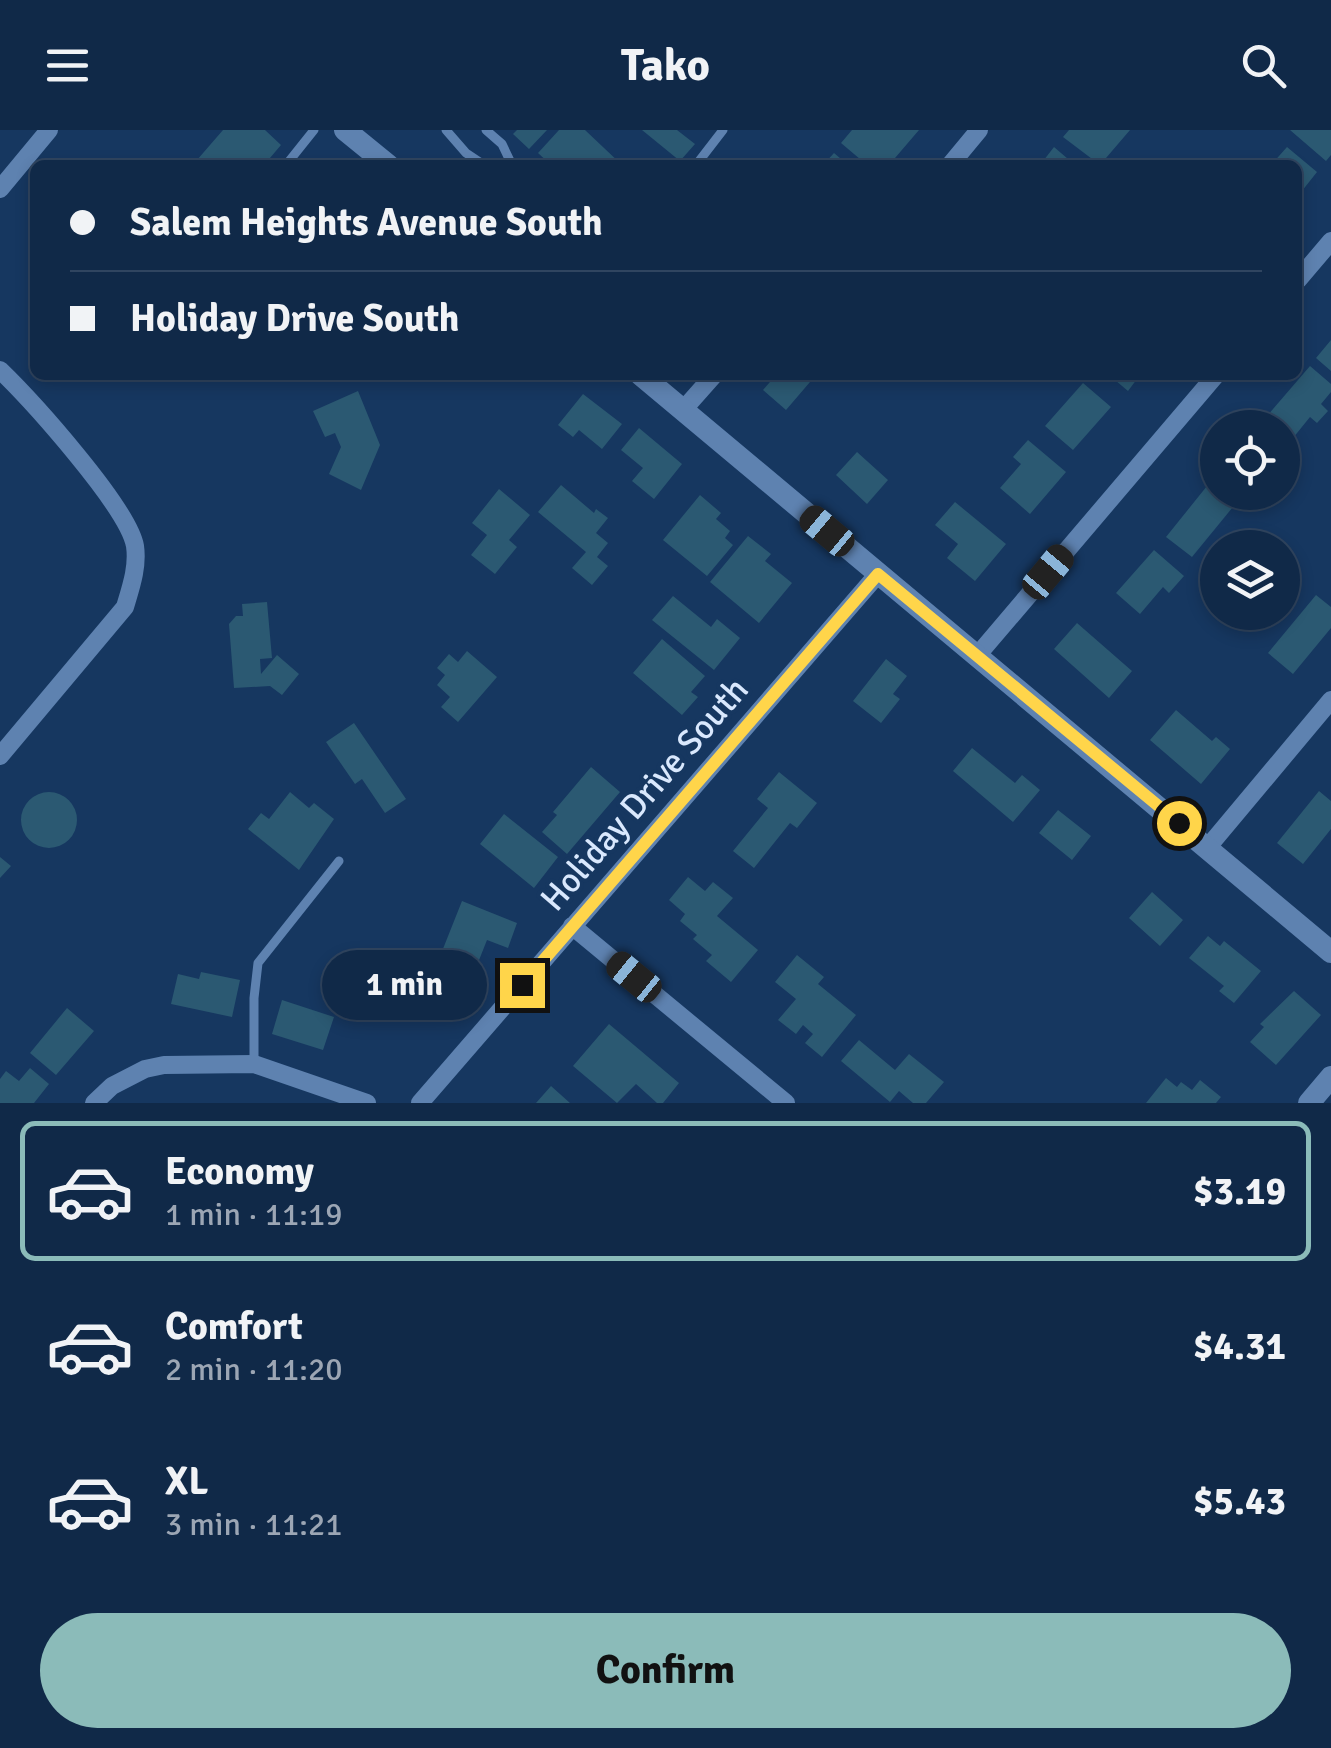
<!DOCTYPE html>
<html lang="en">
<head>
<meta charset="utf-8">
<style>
  body { margin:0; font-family:Signika,sans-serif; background:#19314f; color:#f1f3f6; height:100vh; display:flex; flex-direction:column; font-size:38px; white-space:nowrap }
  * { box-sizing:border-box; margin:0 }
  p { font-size:32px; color:#9ca6b4 }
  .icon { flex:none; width:55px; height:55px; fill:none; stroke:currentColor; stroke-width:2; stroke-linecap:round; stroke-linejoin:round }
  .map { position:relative; height:973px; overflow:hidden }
  .drawer { display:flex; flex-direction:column; background:#102948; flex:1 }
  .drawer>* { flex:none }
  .top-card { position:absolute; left:30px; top:30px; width:1272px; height:220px; border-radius:15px; box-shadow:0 5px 15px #0003,0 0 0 2px #304560; display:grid; align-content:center; height:220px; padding:0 40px; background:#102948 }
  .buttons { position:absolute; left:1200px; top:280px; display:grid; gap:20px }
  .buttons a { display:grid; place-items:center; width:100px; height:100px; border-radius:50%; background:#102948; box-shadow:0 5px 15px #0003,0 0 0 2px #304560; font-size:50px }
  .end { position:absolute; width:45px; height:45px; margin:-22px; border:12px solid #ffd54a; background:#111; box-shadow:0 0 0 5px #111 }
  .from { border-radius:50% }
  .bubble { position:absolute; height:70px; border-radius:35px; background:#102948; box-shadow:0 5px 15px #0003,0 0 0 2px #304560; font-size:32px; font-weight:800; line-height:70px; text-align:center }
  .car { position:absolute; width:30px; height:60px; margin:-30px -15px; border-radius:12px; box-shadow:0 0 8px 2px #0007; background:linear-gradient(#222 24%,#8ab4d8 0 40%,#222 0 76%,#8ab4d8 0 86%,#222 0) }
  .top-card b { display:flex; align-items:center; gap:35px; height:95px; font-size:38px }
  .top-card b+b { border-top:2px solid #304560 }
  .top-card i { width:25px; height:25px; background:#f1f3f6 }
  ul { padding:18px 0 0; list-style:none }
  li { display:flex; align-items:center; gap:30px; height:140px; margin:0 20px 15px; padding:0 20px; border:5px solid transparent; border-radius:15px }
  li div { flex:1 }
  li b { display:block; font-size:38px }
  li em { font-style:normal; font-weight:800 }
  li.selected { border-color:#8bbbb9 }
  li>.icon { width:90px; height:90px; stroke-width:1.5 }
  .primary-button { display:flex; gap:20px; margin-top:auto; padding:20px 40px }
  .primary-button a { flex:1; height:115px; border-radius:60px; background:#8bbbb9; color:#111; font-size:40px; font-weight:800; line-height:115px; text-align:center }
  header { display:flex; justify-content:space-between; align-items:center; height:130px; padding:0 40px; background:#102948; font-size:45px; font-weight:800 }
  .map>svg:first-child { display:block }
  .building { fill:#2b5972 }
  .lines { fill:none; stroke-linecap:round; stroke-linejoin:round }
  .service { stroke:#5e82b0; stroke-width:9 }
  .minor { stroke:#5e82b0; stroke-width:18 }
  .tertiary { stroke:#5e82b0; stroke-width:22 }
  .route { stroke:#ffd54a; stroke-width:12 }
  .labels { text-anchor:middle; stroke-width:8; stroke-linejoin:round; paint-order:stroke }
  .street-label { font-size:35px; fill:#d9e8fd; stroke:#163760 }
</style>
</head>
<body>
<header><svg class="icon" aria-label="menu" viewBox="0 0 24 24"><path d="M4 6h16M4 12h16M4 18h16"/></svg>Tako<svg class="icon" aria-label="search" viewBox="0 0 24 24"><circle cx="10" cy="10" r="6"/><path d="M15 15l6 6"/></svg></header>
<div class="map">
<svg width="1331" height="973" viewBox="0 0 1331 973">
  <rect width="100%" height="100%" fill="#163760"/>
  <!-- building -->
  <path class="building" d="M223 0H265L281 15 264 35H203L197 30Z
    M517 0H547L529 19 513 4Z
    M559 0H585L622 35H551L538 23Z
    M642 0H677L695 14 680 31Z
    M852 0H919L889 35H867L841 13Z
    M1069 0H1130L1100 35 1063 7Z
    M1290 0H1331V25L1326 31Z
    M1054 17 1075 35H1040Z
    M1287 17 1317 42 1298 66V35H1271Z
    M834 23 848 35H823Z
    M1331 210V241L1316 228Z
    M1310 236 1331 254V262L1321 274 1328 281 1317 293 1310 287 1293 308 1267 286Z
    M776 245H802L810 252 786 280 763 260Z
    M1109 245H1140L1128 261Z
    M1083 253 1111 277 1073 320 1045 296Z
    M358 261 380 315 361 360 329 344 341 317 335 303 325 307 313 281Z
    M583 264 622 294 602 319 579 300 573 307 558 295Z
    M639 298 682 334 654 369 632 351 643 338 621 320Z
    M1028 310 1066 342 1030 384 1000 358 1021 334 1013 327Z
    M1282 310 1299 323 1282 344Z
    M857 322 888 350 867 374 836 345Z
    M1211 351 1218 356V362H1225L1237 372 1192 427 1166 407Z
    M561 355 594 383 596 379 608 388 596 403 608 413 597 427 608 436 592 455 572 438 586 422 538 382Z
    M499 359 530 385 509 410 517 417 495 444 471 425 487 405 472 393Z
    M1242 362H1267L1257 375Z
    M700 365 721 383 716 389 730 401 725 408 733 415 707 446 663 410Z
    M955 372 1006 414 975 451 947 428 958 414 935 395Z
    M748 406 771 424 765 431 792 453 759 493 710 452Z
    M1154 420 1184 446 1169 463 1163 457 1140 484 1116 463Z
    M1316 465 1331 477V498L1293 544 1268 523Z
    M673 466 711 497 717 489 740 508 714 540 652 490Z
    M267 472 272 528 260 529 261 544 277 525 299 544 282 565 270 556 234 558 229 494 236 486H243L242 474Z
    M1077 493 1132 541 1109 568 1054 519Z
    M662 509 705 546 691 562 698 567 682 585 633 543Z
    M467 521 497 547 458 592 441 577 450 567 437 555 445 545 437 538 449 524 458 532Z
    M886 529 907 546 893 564 900 569 881 593 853 571Z
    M1176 580 1212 611 1216 607 1230 619 1201 654 1150 610Z
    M354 593 406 669 385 683 362 649 355 654 326 612Z
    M972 618 1015 653 1022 645 1040 660 1013 692 953 641Z
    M591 637 620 662 567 724 542 702 557 685 553 682Z
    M779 642 817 673 797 698 790 693 754 738 733 721 768 678 757 669Z
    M1319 661 1331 671V699L1303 734 1277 713Z
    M21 690a28 28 0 1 1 56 0a28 28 0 1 1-56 0Z
    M290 662 309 678 314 673 334 689 299 740 248 699 261 683 269 689Z
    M1058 680 1091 706 1072 730 1039 703Z
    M504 684 558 727 534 758 480 714Z
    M0 727 11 736 0 748Z
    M688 747 705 761 713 752 733 768 717 786 758 820 731 852 706 831 712 825 693 809 697 805 680 791 685 784 669 770Z
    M1152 762 1183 790 1160 816 1129 788Z
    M462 771 517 793 508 818 487 810 464 868 429 854Z
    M1208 806 1220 816 1224 811 1261 841 1234 873 1219 861 1224 856 1189 828Z
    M797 825 824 847 818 854 856 885 822 927 805 913 813 904 803 895 796 904 778 890 796 869 775 852Z
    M201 842 240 850 232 887 171 874 178 844 199 849Z
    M1294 861 1321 885 1276 935 1250 912 1264 897 1260 894Z
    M282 870 334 887 323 920 272 904Z
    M67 878 94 901 56 945 30 923Z
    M609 894 679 953 663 973H657L636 954 617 973 573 936Z
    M859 910 895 940 909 924 944 952 926 973H913L899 961 890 972 841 931Z
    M30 938 49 954 34 973H0V949L6 941 19 951Z
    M1166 948 1177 957 1181 952 1192 960 1200 950 1221 967 1216 973H1146Z
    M551 956 570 973H536Z"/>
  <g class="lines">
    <!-- service -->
    <path class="service" d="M446 0 466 23 484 35
      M486 0 502 14 512 35
      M286 35 314 0
      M696 35 723 0
      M254 934V868L258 833 339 731"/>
    <!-- minor -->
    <path class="minor" d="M950 35 979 0
      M0 59 49 0
      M1298 150 1331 111
      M0 240C31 270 128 377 135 416 138 437 131 457 125 477L0 626
      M683 280 714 245
      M976 527 1216 245
      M1208 717 1331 570
      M572 796 786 973
      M94 973 112 956 145 939 164 935 254 934 367 973
      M420 973 878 444"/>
    <!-- tertiary -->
    <path class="tertiary" d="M345 0 388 35
      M641 245 1331 822
      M1309 973 1331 947"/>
  </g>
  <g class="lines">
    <!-- route -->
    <path class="route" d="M522 855 878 444 1179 693"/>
  </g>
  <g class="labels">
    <!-- street labels -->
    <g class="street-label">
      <text transform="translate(644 664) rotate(-49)" y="12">Holiday Drive South</text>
    </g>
  </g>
</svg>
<div class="buttons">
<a><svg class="icon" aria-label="locate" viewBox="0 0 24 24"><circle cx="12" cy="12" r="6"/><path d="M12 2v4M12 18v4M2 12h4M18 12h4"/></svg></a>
<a><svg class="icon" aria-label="layers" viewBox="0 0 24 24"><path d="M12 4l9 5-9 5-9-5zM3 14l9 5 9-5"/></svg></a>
</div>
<i class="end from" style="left:1179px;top:693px"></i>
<i class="end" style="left:522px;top:855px"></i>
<div class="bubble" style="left:322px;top:820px;width:165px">1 min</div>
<i class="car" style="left:827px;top:401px;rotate:310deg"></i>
<i class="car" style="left:1048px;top:442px;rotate:40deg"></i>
<i class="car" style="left:634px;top:847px;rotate:309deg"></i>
<div class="top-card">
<b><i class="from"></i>Salem Heights Avenue South</b>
<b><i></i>Holiday Drive South</b>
</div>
</div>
<section class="drawer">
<ul>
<li class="selected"><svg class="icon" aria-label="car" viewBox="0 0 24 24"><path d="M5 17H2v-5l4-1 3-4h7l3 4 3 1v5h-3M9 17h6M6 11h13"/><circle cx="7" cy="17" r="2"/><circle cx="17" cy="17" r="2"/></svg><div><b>Economy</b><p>1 min · 11:19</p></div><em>$3.19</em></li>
<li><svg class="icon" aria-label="car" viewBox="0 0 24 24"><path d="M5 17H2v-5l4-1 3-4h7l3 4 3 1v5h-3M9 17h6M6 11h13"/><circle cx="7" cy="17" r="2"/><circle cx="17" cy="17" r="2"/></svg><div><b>Comfort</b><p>2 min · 11:20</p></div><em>$4.31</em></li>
<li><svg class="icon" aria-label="car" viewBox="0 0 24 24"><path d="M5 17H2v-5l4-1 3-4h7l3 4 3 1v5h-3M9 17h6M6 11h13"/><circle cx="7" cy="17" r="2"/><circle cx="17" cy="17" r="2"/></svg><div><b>XL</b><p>3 min · 11:21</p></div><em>$5.43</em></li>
</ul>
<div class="primary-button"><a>Confirm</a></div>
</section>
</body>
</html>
